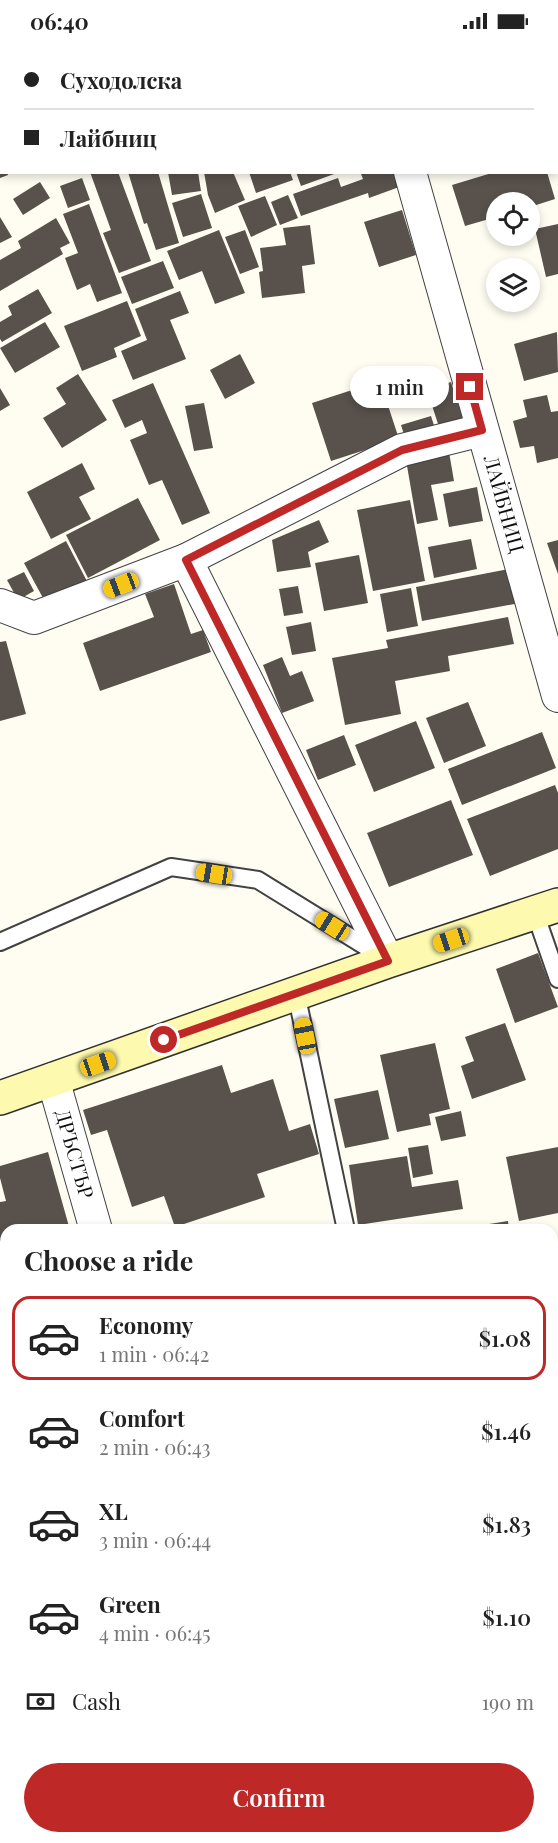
<!DOCTYPE html>
<html lang="en">
<head>
<meta charset="utf-8">
<style>
  body { margin:0; font-family:"Playfair Display",serif; background:#f6f6f6; color:#222; height:100vh; display:flex; flex-direction:column; font-size:22px; white-space:nowrap }
  * { box-sizing:border-box; margin:0 }
  p { font-size:20px; color:#767676 }
  .icon { flex:none; width:33px; height:33px; fill:none; stroke:currentColor; stroke-width:2; stroke-linecap:round; stroke-linejoin:round }
  .map { position:relative; flex:1; overflow:hidden }
  .side { position:absolute; left:0px; top:1182px; width:558px; height:620px; display:flex; flex-direction:column; background:#fff; border-radius:18px 18px 0 0; box-shadow:0 3px 9px #0003 }
  .side>* { flex:none }
  .hud { position:absolute; left:0px; top:0px; width:558px; height:132px; box-shadow:0 3px 9px #0003; display:grid; align-content:center; height:132px; padding:0 24px; background:#fff }
  .tools { position:absolute; left:486px; top:150px; display:grid; gap:12px }
  .tools a { display:grid; place-items:center; width:54px; height:54px; border-radius:50%; background:#fff; box-shadow:0 3px 9px #0003; font-size:30px }
  .end { position:absolute; width:27px; height:27px; margin:-14px; border:8px solid #be2928; background:#fff; box-shadow:0 0 0 3px #fff }
  .from { border-radius:50% }
  .bubble { position:absolute; height:42px; border-radius:21px; background:#fff; box-shadow:0 3px 9px #0003; font-size:20px; font-weight:600; line-height:42px; text-align:center }
  .car { position:absolute; width:18px; height:36px; margin:-18px -9px; border-radius:8px; box-shadow:0 0 4px 2px #0007; background:linear-gradient(#f5c518 24%,#345 0 40%,#f5c518 0 76%,#345 0 86%,#f5c518 0) }
  .hud b { display:flex; align-items:center; gap:21px; height:57px; font-size:22px }
  .hud b+b { border-top:2px solid #e0e0e0 }
  .hud i { width:15px; height:15px; background:#222 }
  ul { padding:0; list-style:none }
  li { display:flex; align-items:center; gap:18px; height:84px; margin:0 12px 9px; padding:0 12px; border:3px solid transparent; border-radius:18px }
  li div { flex:1 }
  li b { display:block; font-size:22px }
  li em { font-style:normal; font-weight:600 }
  li.on { border-color:#be2928 }
  li>.icon { width:54px; height:54px; stroke-width:1.5 }
  h2 { padding:0 24px; font-size:27px; line-height:72px }
  .pay { display:flex; align-items:center; gap:15px; height:66px; padding:0 24px; font-size:22px }
  .pay p { margin-inline-start:auto }
  .cta { display:flex; gap:12px; margin-top:auto; padding:12px 24px }
  .cta a { flex:1; height:69px; border-radius:36px; background:#be2928; color:#fff; font-size:24px; font-weight:600; line-height:69px; text-align:center }
  .status { display:flex; justify-content:space-between; align-items:center; height:42px; padding:0 30px; background:#fff; direction:ltr }
  .status svg { height:16px; fill:currentColor }
  .map>svg:first-child { display:block }
  .building { fill:#58514c }
  .lines { fill:none; stroke-linecap:round; stroke-linejoin:round }
  .lane-casing { stroke:#424242; stroke-width:20 }
  .street-casing { stroke:#424242; stroke-width:34 }
  .secondary-casing { stroke:#313131; stroke-width:36 }
  .lane { stroke:#fff; stroke-width:16 }
  .street { stroke:#fff; stroke-width:32 }
  .secondary { stroke:#fdf9ae; stroke-width:33 }
  .route { stroke:#be2928; stroke-width:8 }
  .labels { text-anchor:middle; stroke-width:6; stroke-linejoin:round; paint-order:stroke }
  .street-label { font-size:20px; fill:#0f0f0f; stroke:#fff }
</style>
</head>
<body>
<div class="status"><b>06:40</b><svg viewBox="0 0 49 12"><path d="M0 12V9h3v3zM5 12V6h3v6zM10 12V3h3v9zM15 12V0h3v12zM26 1h20v11H26zM47 4h2v5h-2z"/></svg></div>
<div class="map">
<svg width="558" height="1801" viewBox="0 0 558 1801">
  <rect width="100%" height="100%" fill="#fffdf2"/>
  <!-- building -->
  <path class="building" d="M0 130H7L8 133 0 136Z
    M90 130H118L151 219 119 231 103 191 111 188Z
    M128 130H158L179 201 156 208 147 181 144 182Z
    M168 130H198L201 149 172 153Z
    M204 130H233L245 158 215 171 208 153Z
    M249 130H290L293 138 256 151Z
    M296 130H337V131L301 144Z
    M366 130H398L402 144 369 156 368 151 301 174 293 152 338 136 341 145 363 137 361 132Z
    M495 130H547L555 157 530 165V160H496V175L465 184 452 143Z
    M82 136 90 158 68 166 60 144Z
    M40 140 50 156 23 173 13 157Z
    M201 152 212 186 183 195 172 161Z
    M288 153 298 176 280 183 271 160Z
    M265 154 277 183 251 195 238 164Z
    M89 162 122 251 97 260 90 242 77 248 65 216 78 211 63 172Z
    M402 168 416 213 379 225 364 180Z
    M0 175 12 195 0 201Z
    M56 176 70 201 60 206 63 212 0 249V218L21 206 18 199Z
    M558 182V232L546 235 535 187Z
    M310 183 315 222 302 224 305 251 262 256 259 230 263 229 260 206 286 203 283 186Z
    M219 188 245 251 215 262 202 229 179 238 167 209Z
    M245 188 259 225 240 232 225 195Z
    M163 219 174 246 132 262 121 235Z
    M38 247 52 271 2 300 0 297V280L12 273 8 264Z
    M180 249 189 271 170 278 186 317 133 338 121 309 147 298 135 267Z
    M127 259 141 294 114 306 117 315 82 329 64 284Z
    M45 280 60 305 15 331 0 306Z
    M557 290 558 330 524 339 514 302Z
    M240 312 255 341 225 357 210 328Z
    M78 332 107 378 62 406 43 376 66 362 56 346Z
    M380 339 399 397 331 419 312 361Z
    M451 340 463 377 439 385 427 348Z
    M153 341 210 471 182 483 162 438 149 443 130 398 147 391 142 378 125 386 112 358Z
    M0 346 10 363 0 369Z
    M547 353 551 370 558 369V416L537 421 534 404 520 406 513 379 527 375 523 358Z
    M204 361 213 406 194 409 185 364Z
    M431 374 438 396 408 405 401 383Z
    M449 410 454 439 431 443 438 478 417 482 406 418Z
    M82 421 95 447 79 455 91 477 51 497 27 450Z
    M477 445 483 479 449 485 443 452Z
    M138 456 160 498 88 536 66 493Z
    M410 458 425 539 373 549 357 468Z
    M319 478 329 500 308 510 311 525 277 530 272 498Z
    M471 497 477 527 434 536 428 505Z
    M558 498V532L547 501Z
    M66 499 90 545 49 567 24 521Z
    M359 513 368 561 324 569 315 521Z
    M519 525 525 560 422 579 416 545Z
    M24 530 34 549 18 558 7 538Z
    M174 542 191 592 203 588 211 610 100 649 83 601 154 575 145 552Z
    M298 544 303 571 284 574 279 547Z
    M411 546 418 584 387 590 380 552Z
    M508 575 514 602 448 614 450 629 395 639 401 672 345 683 332 616 388 606 386 598Z
    M311 580 316 609 292 613 286 585Z
    M6 599 26 672 0 679V600Z
    M282 615 290 634 302 629 314 659 282 671 263 623Z
    M468 660 486 704 444 721 426 676Z
    M416 679 435 726 374 750 355 703Z
    M542 690 556 726 462 763 448 727Z
    M344 693 356 723 318 738 306 708Z
    M555 743 558 751V807L490 834 467 777Z
    M451 758 473 813 389 845 367 791Z
    M538 911 558 965 515 981 496 927Z
    M505 981 526 1038 472 1057 461 1024 474 1019 465 995Z
    M435 1001 450 1067 429 1072 431 1083 397 1090 380 1013Z
    M222 1023 231 1051 273 1037 289 1089 310 1082 319 1112 257 1132 265 1155 175 1185 164 1154 132 1165 107 1088 91 1093 83 1068Z
    M378 1048 389 1097 345 1106 334 1057Z
    M461 1069 466 1094 441 1099 435 1075Z
    M428 1103 433 1132 413 1136 408 1106Z
    M558 1105V1171L519 1179 506 1115Z
    M48 1110 70 1188H6V1210L0 1211V1160L6 1159 0 1136V1124Z
    M407 1114 412 1145 458 1138 463 1167 358 1183 349 1123Z
    M508 1179 509 1188H458V1187Z
    M226 1184 227 1188H206V1187Z
    M6 1235V1285L0 1287V1237Z
    M552 1336H558V1424L552 1425Z
    M6 1388V1417H5L0 1390Z
    M6 1452V1472L0 1473V1454Z
    M558 1453V1494L552 1495V1454Z
    M552 1513 558 1523V1575L555 1577 552 1571Z
    M6 1530V1574L0 1575V1531Z
    M6 1580V1632H5L0 1612V1582Z
    M6 1663V1729L0 1730V1682H2L0 1664Z
    M558 1663V1696L552 1700V1667Z
    M153 1796H187L190 1801H153L150 1797Z
    M341 1796H388L380 1801H345Z
    M410 1796H443L434 1801H413Z
    M483 1796H508L499 1801H486Z"/>
  <g class="lines">
    <!-- lane casing -->
    <g class="lane-casing">
      <path id="lane" d="M535 871 558 937
        M0 900 171 825 258 838 381 914
        M296 951 346 1188"/>
    </g>
    <!-- street casing -->
    <g class="street-casing">
      <g id="street">
        <path d="M374 0V2"/>
        <path d="M0 69 2 70"/>
        <path id="s1" d="M410 130 558 654"/>
        <path d="M186 518 388 919"/>
        <path d="M0 563 34 576 186 518 402 408 482 388"/>
        <path id="s2" d="M53 1037 96 1188"/>
        <path d="M284 1796 288 1801"/>
      </g>
    </g>
    <!-- secondary casing -->
    <g class="secondary-casing">
      <path id="secondary" d="M0 1056 388 919 558 863
        M546 1801 558 1790"/>
    </g>
    <!-- lane -->
    <use href="#lane" class="lane"/>
    <!-- street -->
    <use href="#street" class="street"/>
    <!-- secondary -->
    <use href="#secondary" class="secondary"/>
  </g>
  <g class="lines">
    <!-- route -->
    <path class="route" d="M164 998 388 919 186 518 402 408 482 388 470 345"/>
  </g>
  <g class="labels">
    <!-- street labels -->
    <g class="street-label">
      <text dy="7" stroke="none"><textPath href="#s1" startOffset="345">ЛАЙБНИЦ</textPath></text>
      <text dy="7" stroke="none"><textPath href="#s2" startOffset="78">ДРЪСТЪР</textPath></text>
    </g>
  </g>
</svg>
<div class="tools">
<a><svg class="icon" aria-label="locate" viewBox="0 0 24 24"><circle cx="12" cy="12" r="6"/><path d="M12 2v4M12 18v4M2 12h4M18 12h4"/></svg></a>
<a><svg class="icon" aria-label="layers" viewBox="0 0 24 24"><path d="M12 4l9 5-9 5-9-5zM3 14l9 5 9-5"/></svg></a>
</div>
<i class="end from" style="left:164px;top:998px"></i>
<i class="end" style="left:470px;top:345px"></i>
<div class="bubble" style="left:350px;top:324px;width:99px">1 min</div>
<i class="car" style="left:121px;top:543px;rotate:249deg"></i>
<i class="car" style="left:214px;top:832px;rotate:279deg"></i>
<i class="car" style="left:332px;top:884px;rotate:302deg"></i>
<i class="car" style="left:451px;top:898px;rotate:252deg"></i>
<i class="car" style="left:305px;top:994px;rotate:349deg"></i>
<i class="car" style="left:98px;top:1022px;rotate:71deg"></i>
<div class="hud">
<b><i class="from"></i>Суходолска</b>
<b><i></i>Лайбниц</b>
</div>
<section class="side">
<h2>Choose a ride</h2>
<ul>
<li class="on"><svg class="icon" aria-label="car" viewBox="0 0 24 24"><path d="M5 17H2v-5l4-1 3-4h7l3 4 3 1v5h-3M9 17h6M6 11h13"/><circle cx="7" cy="17" r="2"/><circle cx="17" cy="17" r="2"/></svg><div><b>Economy</b><p>1 min · 06:42</p></div><em>$1.08</em></li>
<li><svg class="icon" aria-label="car" viewBox="0 0 24 24"><path d="M5 17H2v-5l4-1 3-4h7l3 4 3 1v5h-3M9 17h6M6 11h13"/><circle cx="7" cy="17" r="2"/><circle cx="17" cy="17" r="2"/></svg><div><b>Comfort</b><p>2 min · 06:43</p></div><em>$1.46</em></li>
<li><svg class="icon" aria-label="car" viewBox="0 0 24 24"><path d="M5 17H2v-5l4-1 3-4h7l3 4 3 1v5h-3M9 17h6M6 11h13"/><circle cx="7" cy="17" r="2"/><circle cx="17" cy="17" r="2"/></svg><div><b>XL</b><p>3 min · 06:44</p></div><em>$1.83</em></li>
<li><svg class="icon" aria-label="car" viewBox="0 0 24 24"><path d="M5 17H2v-5l4-1 3-4h7l3 4 3 1v5h-3M9 17h6M6 11h13"/><circle cx="7" cy="17" r="2"/><circle cx="17" cy="17" r="2"/></svg><div><b>Green</b><p>4 min · 06:45</p></div><em>$1.10</em></li>
</ul>
<div class="pay"><svg class="icon" aria-label="cash" viewBox="0 0 24 24"><path d="M3 7h18v10H3z"/><circle cx="12" cy="12" r="2"/></svg>Cash<p>190 m</p></div>
<div class="cta"><a>Confirm</a></div>
</section>
</div>
</body>
</html>
